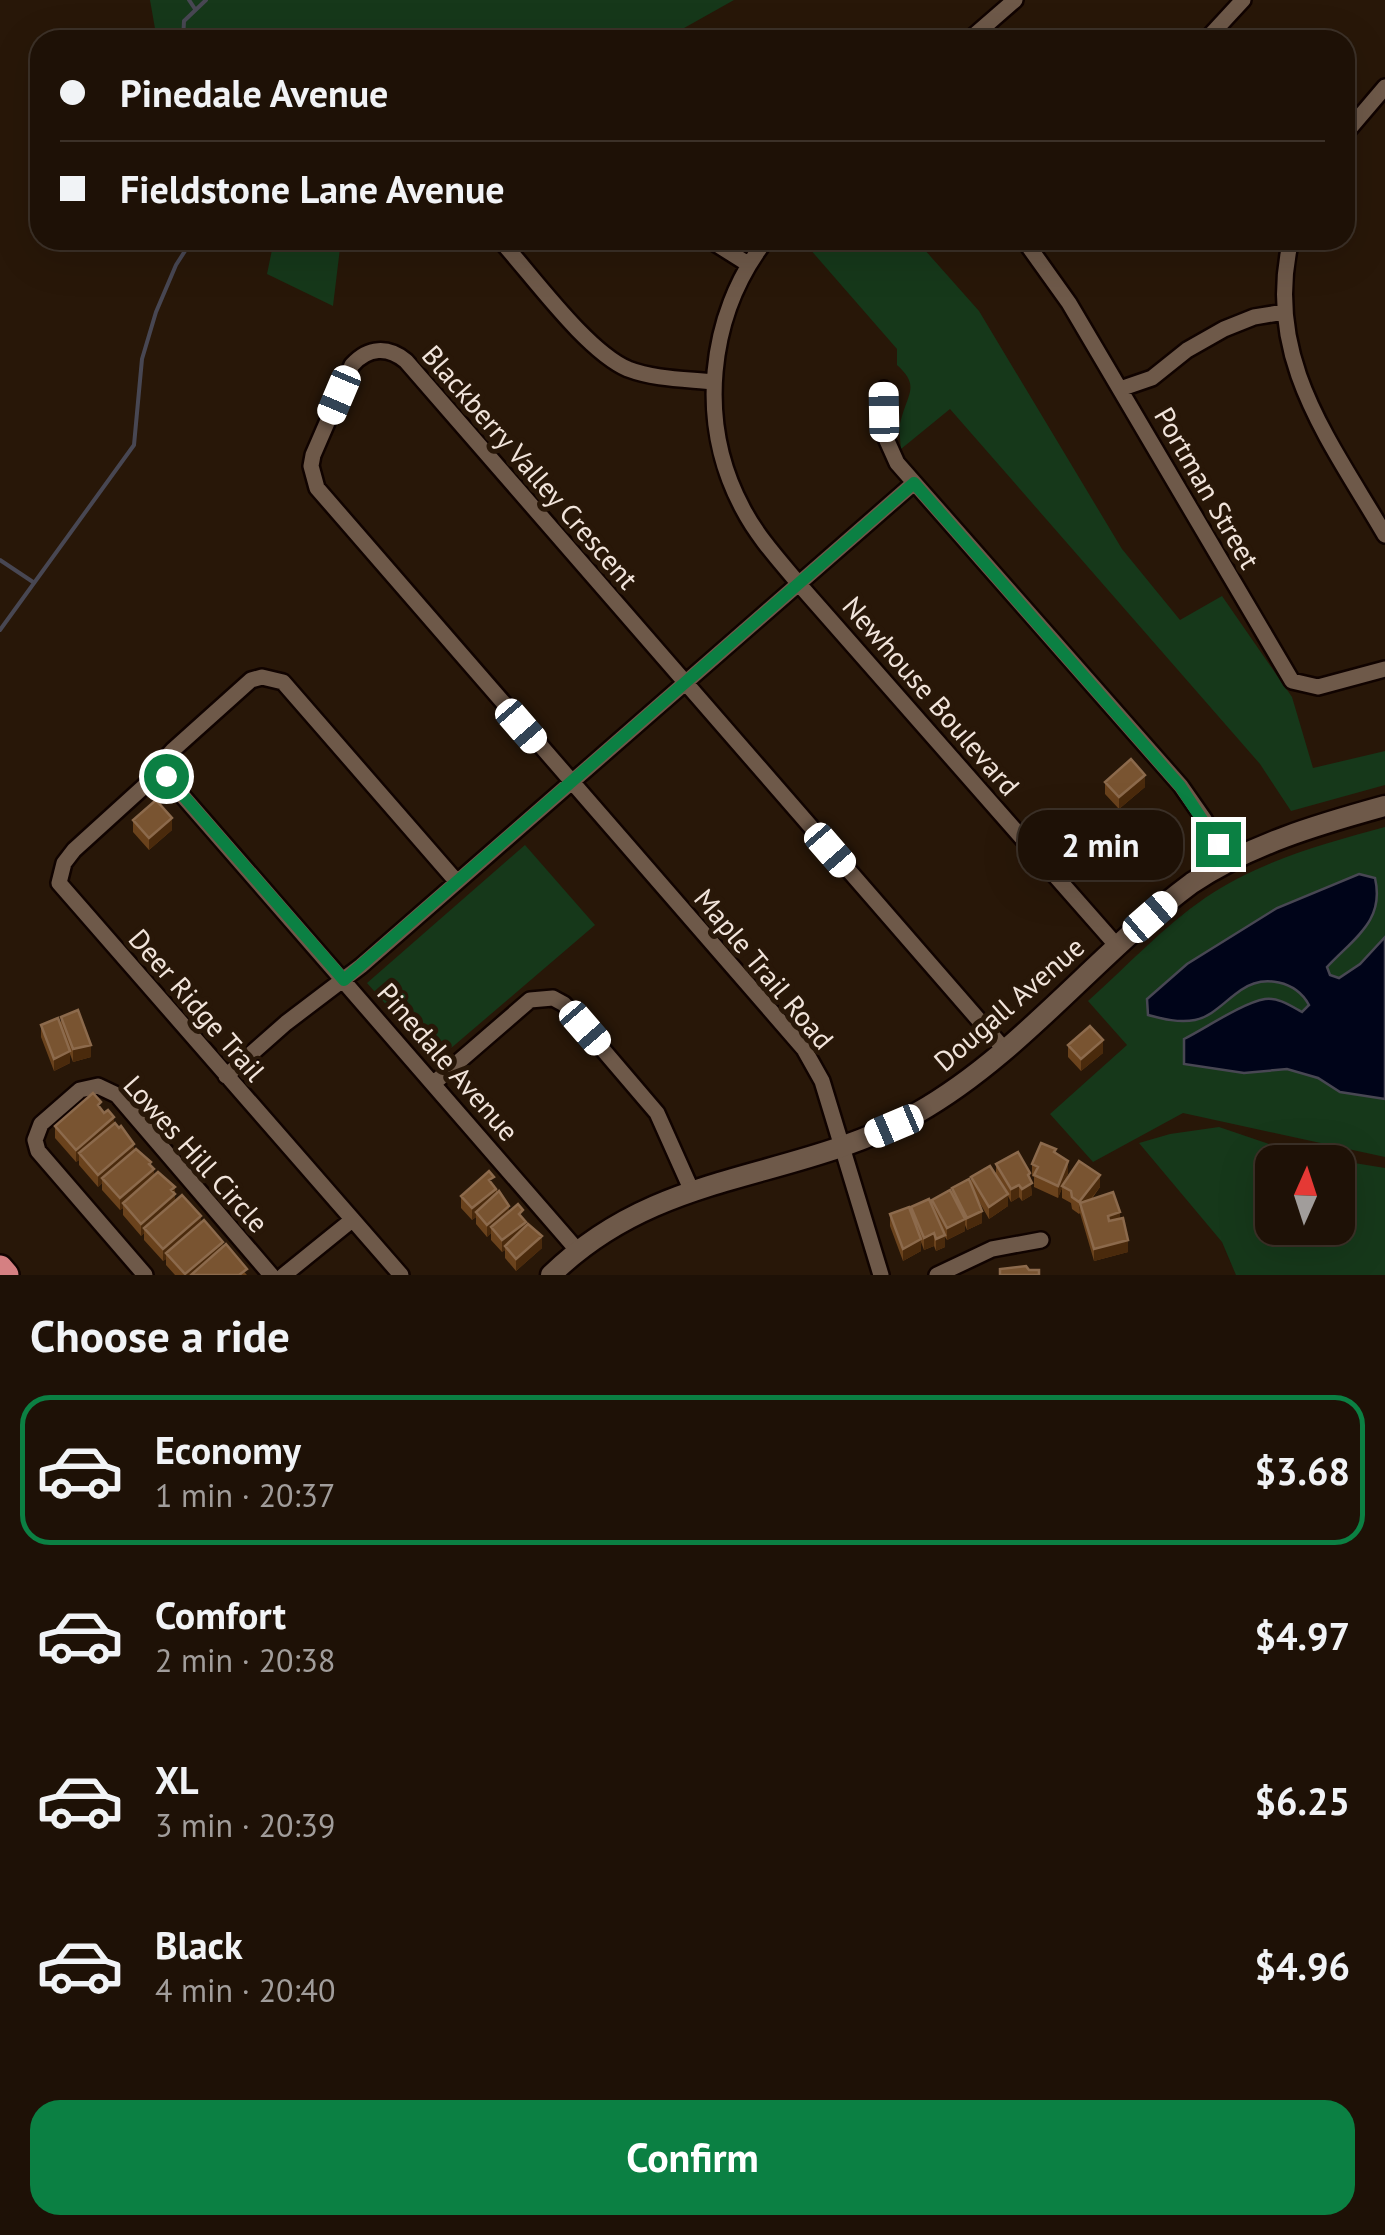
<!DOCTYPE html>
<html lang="en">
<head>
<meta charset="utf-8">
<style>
  body { margin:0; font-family:"PT Sans",sans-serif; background:#261a10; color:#f1f3f6; height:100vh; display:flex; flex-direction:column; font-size:38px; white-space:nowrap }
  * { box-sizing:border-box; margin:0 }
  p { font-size:32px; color:#a19d9b }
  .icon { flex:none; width:55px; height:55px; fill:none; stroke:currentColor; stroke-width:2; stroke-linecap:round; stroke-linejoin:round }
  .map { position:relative; height:1275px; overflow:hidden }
  .side { display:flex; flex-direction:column; background:#1e1106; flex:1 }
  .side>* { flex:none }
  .guide { position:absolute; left:30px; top:30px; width:1325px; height:220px; border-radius:30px; box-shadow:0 10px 40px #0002,0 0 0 2px #3c3128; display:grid; align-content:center; height:220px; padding:0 30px; background:#1e1106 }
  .needle { width:65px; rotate:3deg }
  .buttons { position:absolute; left:1255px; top:1145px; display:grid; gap:20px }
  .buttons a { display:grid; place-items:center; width:100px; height:100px; border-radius:20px; background:#1e1106; box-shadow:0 10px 40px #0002,0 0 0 2px #3c3128; font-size:50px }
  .end { position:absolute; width:45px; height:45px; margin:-22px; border:12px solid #0b8043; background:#fff; box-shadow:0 0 0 5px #fff }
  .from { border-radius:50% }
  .bubble { position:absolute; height:70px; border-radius:30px; background:#1e1106; box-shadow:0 10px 40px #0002,0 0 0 2px #3c3128; font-size:32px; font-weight:700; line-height:70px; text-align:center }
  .car { position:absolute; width:30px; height:60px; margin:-30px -15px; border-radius:12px; box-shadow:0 0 8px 2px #0007; background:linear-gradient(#fff 24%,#345 0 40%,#fff 0 76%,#345 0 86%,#fff 0) }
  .guide b { display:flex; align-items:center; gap:35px; height:95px; font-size:38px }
  .guide b+b { border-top:2px solid #3c3128 }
  .guide i { width:25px; height:25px; background:#f1f3f6 }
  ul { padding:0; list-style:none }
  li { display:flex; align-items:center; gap:30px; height:150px; margin:0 20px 15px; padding:0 10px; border:5px solid transparent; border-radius:30px }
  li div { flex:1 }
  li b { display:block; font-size:38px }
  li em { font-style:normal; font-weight:700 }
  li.active { border-color:#0b8043 }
  li>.icon { width:90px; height:90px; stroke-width:1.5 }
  h2 { padding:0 30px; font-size:45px; line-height:120px }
  .primary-button { display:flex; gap:20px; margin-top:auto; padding:20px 30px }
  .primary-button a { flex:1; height:115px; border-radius:30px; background:#0b8043; color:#fff; font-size:40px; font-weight:700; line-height:115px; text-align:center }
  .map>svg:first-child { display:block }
  .green { fill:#16381a; fill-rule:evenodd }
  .water { fill:#000419; stroke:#484753; stroke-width:2.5 }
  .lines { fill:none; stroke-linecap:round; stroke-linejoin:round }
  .stream { stroke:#484753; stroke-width:4 }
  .minor-casing { stroke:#100300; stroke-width:20 }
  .tertiary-casing { stroke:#100300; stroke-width:25 }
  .trunk-casing { stroke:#100300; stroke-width:30 }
  .minor { stroke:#6e5949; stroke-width:15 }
  .tertiary { stroke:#6e5949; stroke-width:20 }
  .trunk { stroke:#d58082; stroke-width:25 }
  .wall { fill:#6a421c }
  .shaded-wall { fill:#4a2a0c }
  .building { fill:#795431; stroke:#8c6a4c; stroke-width:2.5 }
  .route { stroke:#0b8043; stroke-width:12 }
  .labels { text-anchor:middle; stroke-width:10; stroke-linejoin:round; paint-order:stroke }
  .street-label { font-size:28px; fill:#f1e4db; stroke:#281708 }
</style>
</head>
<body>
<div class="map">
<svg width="1385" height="1275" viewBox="0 0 1385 1275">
  <rect width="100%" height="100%" fill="#281708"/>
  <!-- green -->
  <path class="green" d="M150 0H734L677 32 598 40H157Z
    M274 240H341L333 306 267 274Z
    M802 240H916L979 311 1122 549 1180 620 1222 596 1292 697 1313 768 1385 751V785L1291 811 1260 764 950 409 901 449C900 437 898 427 902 416 909 392 919 385 897 365V349Z
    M1385 827V1157L1183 1113 1093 1162 1050 1114 1127 1045 1088 1001C1126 967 1163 927 1205 898 1260 861 1322 844 1385 827Z
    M525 845 595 925 436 1061 367 983Z
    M1219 1127 1299 1154 1385 1168V1275H1236L1222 1242 1139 1143 1170 1134ZM1272 1162H1338V1228H1272Z"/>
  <!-- water -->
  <path class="water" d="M1359 874 1375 878C1385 921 1354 938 1327 967L1330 975 1339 978 1360 964 1385 937V1099L1340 1092 1318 1078 1287 1069 1244 1073 1184 1064V1039C1206 1028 1242 1003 1265 999 1278 997 1291 1006 1302 1012L1309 1005C1296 981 1264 974 1241 990 1226 1000 1212 1017 1195 1020 1179 1023 1163 1019 1148 1015L1147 999 1187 964 1277 908Z"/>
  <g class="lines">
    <!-- stream -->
    <path class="stream" d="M189 0 195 9
      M183 40 184 21 206 0
      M0 560 33 582
      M0 630 134 445 142 359 156 312 176 265 192 240"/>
    <!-- minor casing -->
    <g class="minor-casing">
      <path id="minor" d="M969 40 1015 0
        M1206 40 1243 0
        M1345 134 1385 87
        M500 240C532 275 586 351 628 369 654 379 685 379 714 382
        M710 240 748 264
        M766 240C707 316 697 424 743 509 757 536 778 559 798 583L1117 946
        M1024 240 1069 303 1292 681 1318 687 1385 669
        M1291 240C1263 357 1329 439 1385 535
        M884 389V434L897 463 1181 786 1204 819 1226 861
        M1120 389 1152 378 1187 350 1224 329 1254 317 1284 312
        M161 771 74 850 64 863 59 883 401 1275
        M161 771 578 1251
        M161 771 163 761 173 750 251 680 262 677 283 682 457 882
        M226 1076 286 1023 361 966 914 483
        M434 1083 530 1000 553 998 564 1004 657 1113 691 1189
        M145 1275 38 1151 35 1140 41 1124 80 1090 98 1086 117 1095 271 1275
        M284 1275 352 1220
        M881 1275 822 1081 804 1049 317 488 311 466 313 455 352 365C368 347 388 346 406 361L1004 1049
        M937 1275 992 1249 1041 1240"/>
    </g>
    <!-- tertiary casing -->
    <g class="tertiary-casing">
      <path id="tertiary" d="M551 1275C661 1167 795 1183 917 1113 1021 1054 1096 954 1192 883 1252 844 1316 825 1385 806"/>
    </g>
    <!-- trunk casing -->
    <g class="trunk-casing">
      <path id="trunk" d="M0 1268 6 1275"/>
    </g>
    <!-- minor -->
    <use href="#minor" class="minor"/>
    <!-- tertiary -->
    <use href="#tertiary" class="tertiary"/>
    <!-- trunk -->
    <use href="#trunk" class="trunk"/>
  </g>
  <!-- wall -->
  <path class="wall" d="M1105 782 1145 787 1119 809 1105 794Z
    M133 820 172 830 149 850 133 832Z
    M61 1017 91 1057 73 1062 70 1054V1063L54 1071 41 1037V1025L61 1026Z
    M1068 1045 1103 1053 1081 1071 1068 1057Z
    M101 1108 114 1123 134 1151 151 1166 154 1176 175 1187V1201L201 1223 247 1275H175L166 1265V1259L163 1261 144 1240V1233L141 1236 123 1215V1208L120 1210 102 1190V1183L98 1187 79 1165V1160L76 1162 55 1138V1126Z
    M1056 1153 1068 1173 1064 1184 1100 1187 1091 1200 1120 1218 1128 1252 1094 1261 1080 1213 1079 1214 1072 1209 1071 1203 1062 1198V1188L1058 1198 1034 1187V1177L1032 1176V1164Z
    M996 1164 1030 1179 1032 1195 1022 1201 1019 1197 1011 1202 1008 1196V1206L989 1219 977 1198 982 1223 967 1230 965 1225V1231L947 1240 945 1237V1247L936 1251 934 1246 924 1250 921 1242V1251L903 1261 890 1226V1214L911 1213V1207L932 1206V1200L952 1193V1188L971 1185V1177L996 1175Z
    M494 1185 509 1212 523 1218 526 1226 542 1248 516 1271 505 1258V1250L502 1252 491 1240V1233L487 1237 476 1224V1217L472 1220 461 1208V1196Z"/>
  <!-- shaded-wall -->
  <path class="shaded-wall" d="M1145 775V787L1119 809V797Z
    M172 818V830L149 850V838Z
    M1103 1040V1053L1081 1071V1059Z
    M91 1045V1057L73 1062V1049Z
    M70 1051V1063L54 1071V1059Z
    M114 1117V1129L79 1153V1160L76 1162V1150Z
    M134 1144V1156L102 1178V1183L98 1187V1175Z
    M1068 1161V1173L1058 1198V1186Z
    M151 1162V1171L154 1169V1181L123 1203V1208L120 1210V1198Z
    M1030 1173 1032 1195 1022 1201V1189L1028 1175Z
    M1100 1175V1187L1082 1210 1080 1203 1079 1214V1202Z
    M1019 1185V1197L1011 1202V1189Z
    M175 1187V1206L144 1228V1233L141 1236V1224Z
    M496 1189V1201L476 1212V1217L472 1220V1208Z
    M1008 1194V1206L989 1219V1207Z
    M509 1206V1218L491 1227V1233L487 1237V1225Z
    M982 1211V1223L967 1230V1218Z
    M1120 1212V1224L1108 1228V1216Z
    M201 1216V1229L166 1253V1259L163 1261V1249Z
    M965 1219V1231L947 1240V1228Z
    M526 1222V1234L505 1246V1250L502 1252V1240Z
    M934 1233V1246L924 1250V1238Z
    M945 1235V1247L936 1251V1239Z
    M542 1236V1248L516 1271V1259Z
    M921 1239V1251L903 1261V1249Z
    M1128 1240V1252L1094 1261V1249Z
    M223 1242V1254L198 1275H185Z"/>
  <!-- building -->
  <path class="building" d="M1131 759 1145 775 1119 797 1105 782Z
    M156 800 172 818 149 838 133 820Z
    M78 1010 91 1045 73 1049 61 1017Z
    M58 1018 70 1051 54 1059 41 1025Z
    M1090 1026 1103 1040 1081 1059 1068 1045Z
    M93 1093 101 1102 98 1105 104 1113 108 1110 114 1117 76 1150 55 1126Z
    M115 1123 119 1128 121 1126 134 1144 98 1175 79 1153Z
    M1041 1143 1056 1149 1054 1152 1068 1161 1058 1186 1034 1175 1038 1167 1032 1164Z
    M136 1149 151 1162 149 1164 154 1169 120 1198 102 1178Z
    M1018 1152 1030 1173 1028 1175 1032 1183 1022 1189 1019 1185 1011 1189 996 1164Z
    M1079 1161 1100 1175 1079 1202 1072 1197 1071 1191 1062 1186Z
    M990 1166 1008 1194 989 1207 971 1177Z
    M489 1171 494 1177 489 1180 496 1189 472 1208 461 1196Z
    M158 1172 175 1187 171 1190 175 1194 141 1224 123 1203Z
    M969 1179 982 1211 967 1218 952 1188Z
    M950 1190 965 1219 947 1228 932 1200Z
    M499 1191 509 1206 487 1225 476 1212Z
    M1113 1192 1120 1212 1108 1216 1109 1221 1123 1218 1128 1240 1094 1249 1080 1203Z
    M182 1195 201 1216 163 1249 144 1228Z
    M929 1199 945 1235 936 1239 934 1233 924 1238 911 1207Z
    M518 1204 523 1210 519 1214 526 1222 502 1240 491 1227Z
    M909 1207 921 1239 903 1249 890 1214Z
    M204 1220 223 1242 185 1274 166 1253Z
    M528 1224 542 1236 516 1259 505 1246Z
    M226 1244 247 1269 239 1275H191Z
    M1026 1266 1029 1270H1039V1275H1000V1269Z"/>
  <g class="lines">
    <!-- route -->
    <path class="route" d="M166 776 344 980 914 483 1180 786 1218 844"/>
  </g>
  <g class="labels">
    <!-- street labels -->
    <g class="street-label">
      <text transform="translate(530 467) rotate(49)" y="10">Blackberry Valley Crescent</text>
      <text transform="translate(1207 488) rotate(60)" y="10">Portman Street</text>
      <text transform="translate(931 696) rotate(49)" y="10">Newhouse Boulevard</text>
      <text transform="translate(764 969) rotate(50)" y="10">Maple Trail Road</text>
      <text transform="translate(1009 1004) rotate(-41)" y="10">Dougall Avenue</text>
      <text transform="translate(197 1005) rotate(49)" y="10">Deer Ridge Trail</text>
      <text transform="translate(448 1062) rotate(49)" y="10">Pinedale Avenue</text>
      <text transform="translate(196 1154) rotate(48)" y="10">Lowes Hill Circle</text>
    </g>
  </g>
</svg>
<div class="buttons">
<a><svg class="needle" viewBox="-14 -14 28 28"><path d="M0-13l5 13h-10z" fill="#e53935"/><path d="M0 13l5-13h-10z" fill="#a19d9b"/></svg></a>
</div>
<i class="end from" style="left:166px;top:776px"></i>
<i class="end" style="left:1218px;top:844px"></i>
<div class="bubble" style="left:1018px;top:810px;width:165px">2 min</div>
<i class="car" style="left:339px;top:395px;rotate:203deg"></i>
<i class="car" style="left:884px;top:412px;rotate:359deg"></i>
<i class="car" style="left:521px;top:726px;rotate:139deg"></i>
<i class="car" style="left:830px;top:850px;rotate:139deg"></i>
<i class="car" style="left:1150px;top:917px;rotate:49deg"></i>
<i class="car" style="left:585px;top:1028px;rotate:139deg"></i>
<i class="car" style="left:894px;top:1126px;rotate:247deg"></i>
<div class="guide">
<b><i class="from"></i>Pinedale Avenue</b>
<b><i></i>Fieldstone Lane Avenue</b>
</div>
</div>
<section class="side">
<h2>Choose a ride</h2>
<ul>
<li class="active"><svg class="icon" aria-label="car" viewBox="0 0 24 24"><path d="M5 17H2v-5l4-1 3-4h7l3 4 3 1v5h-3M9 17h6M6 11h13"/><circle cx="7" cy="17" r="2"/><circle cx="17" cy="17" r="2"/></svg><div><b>Economy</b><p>1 min · 20:37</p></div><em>$3.68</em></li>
<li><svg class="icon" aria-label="car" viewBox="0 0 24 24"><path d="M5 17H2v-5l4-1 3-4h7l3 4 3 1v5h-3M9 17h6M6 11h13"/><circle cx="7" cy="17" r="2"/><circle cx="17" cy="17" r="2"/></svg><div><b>Comfort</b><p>2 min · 20:38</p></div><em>$4.97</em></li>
<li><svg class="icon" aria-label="car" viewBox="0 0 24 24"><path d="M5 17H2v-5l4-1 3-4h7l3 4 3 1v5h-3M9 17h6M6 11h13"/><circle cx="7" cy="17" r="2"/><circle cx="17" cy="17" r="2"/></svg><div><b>XL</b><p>3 min · 20:39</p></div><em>$6.25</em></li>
<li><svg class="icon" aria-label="car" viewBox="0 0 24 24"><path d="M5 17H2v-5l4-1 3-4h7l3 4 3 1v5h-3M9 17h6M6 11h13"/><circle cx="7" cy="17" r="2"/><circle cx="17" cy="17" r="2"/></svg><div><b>Black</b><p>4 min · 20:40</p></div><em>$4.96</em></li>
</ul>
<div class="primary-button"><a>Confirm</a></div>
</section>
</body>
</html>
